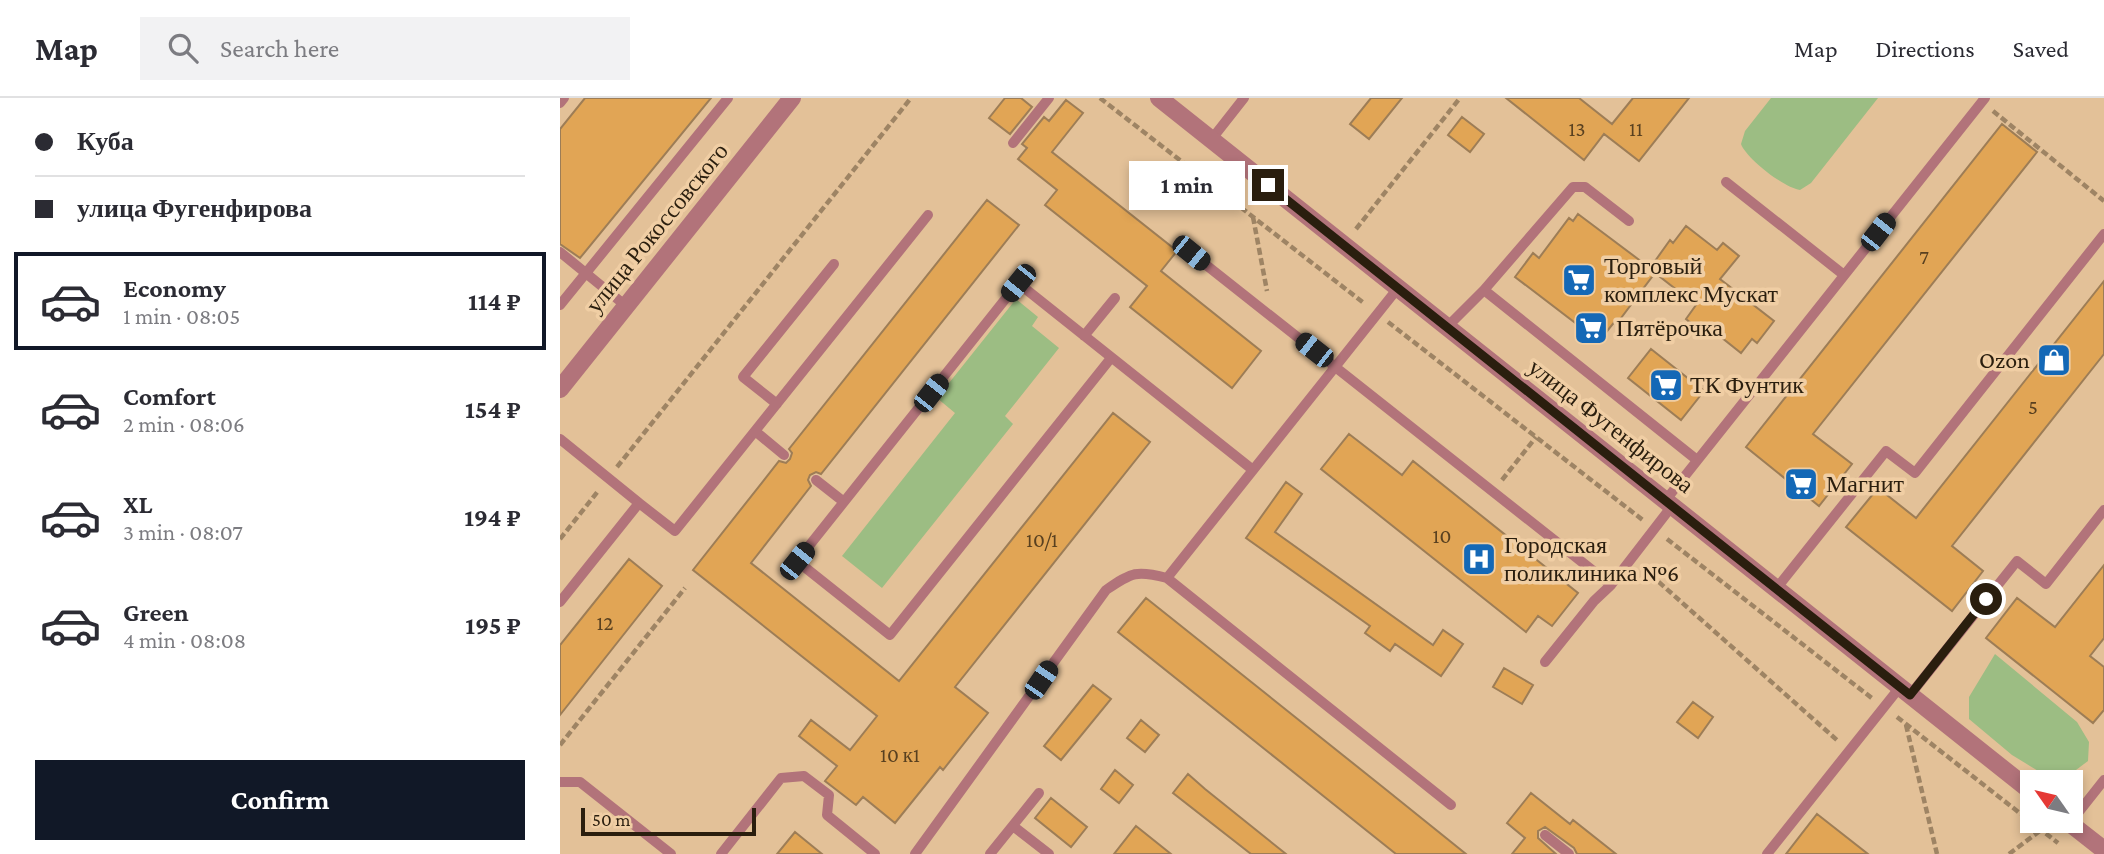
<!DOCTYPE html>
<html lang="en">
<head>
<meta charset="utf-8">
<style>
  body { margin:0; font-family:"Crimson Pro",serif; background:#f2f2f3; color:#2b2b33; height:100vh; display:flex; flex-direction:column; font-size:26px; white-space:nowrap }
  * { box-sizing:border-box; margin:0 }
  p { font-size:23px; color:#7c7c81 }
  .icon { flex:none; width:38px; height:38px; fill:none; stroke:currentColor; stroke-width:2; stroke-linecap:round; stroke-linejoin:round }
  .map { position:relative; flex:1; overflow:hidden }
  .side { display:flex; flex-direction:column; background:#fff; width:560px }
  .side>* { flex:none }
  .banner { display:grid; align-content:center; height:154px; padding:0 35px; background:#fff }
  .needle { width:46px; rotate:304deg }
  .tools { position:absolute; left:1460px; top:672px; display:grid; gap:14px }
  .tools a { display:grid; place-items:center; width:63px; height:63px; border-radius:0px; background:#fff; box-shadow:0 4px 10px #0003; font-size:35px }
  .scale { position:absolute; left:21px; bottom:18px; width:175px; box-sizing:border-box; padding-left:7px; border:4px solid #2a1e0e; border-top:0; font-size:19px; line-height:24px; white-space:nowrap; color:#2a1e0e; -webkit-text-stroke:5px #f0cea4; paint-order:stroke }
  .end { position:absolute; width:32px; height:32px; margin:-16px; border:9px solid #2a1e0e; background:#fff; box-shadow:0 0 0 4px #fff }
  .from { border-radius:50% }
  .bubble { position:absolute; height:49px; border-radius:0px; background:#fff; box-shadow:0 4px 10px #0003; font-size:23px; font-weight:700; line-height:49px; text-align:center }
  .car { position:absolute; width:21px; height:42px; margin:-21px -10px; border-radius:9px; box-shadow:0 0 5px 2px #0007; background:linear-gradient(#222 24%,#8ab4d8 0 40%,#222 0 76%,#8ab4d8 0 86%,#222 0) }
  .banner b { display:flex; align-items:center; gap:24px; height:66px; font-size:26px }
  .banner b+b { border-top:2px solid #e1e1e2 }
  .banner i { width:18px; height:18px; background:#2b2b33 }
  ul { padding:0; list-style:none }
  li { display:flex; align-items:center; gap:21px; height:98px; margin:0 14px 10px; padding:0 21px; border:4px solid transparent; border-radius:0px }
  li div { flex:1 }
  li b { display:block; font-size:26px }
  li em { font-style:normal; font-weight:700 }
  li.active { border-color:#111827 }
  li>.icon { width:63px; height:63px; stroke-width:1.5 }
  .button { display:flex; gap:14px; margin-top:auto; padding:14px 35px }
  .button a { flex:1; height:80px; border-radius:0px; background:#111827; color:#fff; font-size:28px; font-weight:700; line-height:80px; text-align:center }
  header { display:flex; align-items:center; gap:42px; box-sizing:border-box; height:98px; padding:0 35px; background:#fff; border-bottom:2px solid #e1e1e2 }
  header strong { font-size:33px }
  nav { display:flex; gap:38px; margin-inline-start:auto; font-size:24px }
  .search { width:490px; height:63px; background:#f2f2f3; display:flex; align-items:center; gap:18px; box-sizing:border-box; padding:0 24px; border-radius:0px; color:#7c7c81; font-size:26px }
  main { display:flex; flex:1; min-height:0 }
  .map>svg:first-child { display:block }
  .green { fill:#9cbd83 }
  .building { fill:#e1a555; stroke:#9d7d56; stroke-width:2 }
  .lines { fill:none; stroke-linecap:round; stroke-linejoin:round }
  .path { stroke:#9e8464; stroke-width:4.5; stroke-dasharray:7 3.5; stroke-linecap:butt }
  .lane { stroke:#b2737a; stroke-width:10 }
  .street { stroke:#b2737a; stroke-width:18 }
  .route { stroke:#2a1e0e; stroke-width:9 }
  .labels { text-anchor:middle; stroke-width:7; stroke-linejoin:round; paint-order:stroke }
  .number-label { font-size:21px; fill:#584020 }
  .street-label { font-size:24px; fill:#2a1e0e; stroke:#f0cea4 }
  .poi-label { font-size:24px; fill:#2a1e0e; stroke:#f0cea4; text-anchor:start }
</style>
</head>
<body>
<header>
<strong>Map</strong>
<div class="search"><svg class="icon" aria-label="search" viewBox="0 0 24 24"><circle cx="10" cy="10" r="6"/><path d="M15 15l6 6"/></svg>Search here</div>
<nav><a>Map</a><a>Directions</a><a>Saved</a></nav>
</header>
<main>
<section class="side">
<div class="banner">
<b><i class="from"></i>Куба</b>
<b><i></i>улица Фугенфирова</b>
</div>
<ul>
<li class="active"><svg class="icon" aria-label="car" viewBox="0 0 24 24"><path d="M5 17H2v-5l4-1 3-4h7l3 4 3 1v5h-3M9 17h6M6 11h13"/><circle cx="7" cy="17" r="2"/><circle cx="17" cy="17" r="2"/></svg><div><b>Economy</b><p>1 min · 08:05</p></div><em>114 ₽</em></li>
<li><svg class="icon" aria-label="car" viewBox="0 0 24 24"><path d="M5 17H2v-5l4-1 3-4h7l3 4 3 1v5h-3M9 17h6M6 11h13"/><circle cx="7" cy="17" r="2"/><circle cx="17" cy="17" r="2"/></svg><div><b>Comfort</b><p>2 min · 08:06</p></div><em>154 ₽</em></li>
<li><svg class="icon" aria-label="car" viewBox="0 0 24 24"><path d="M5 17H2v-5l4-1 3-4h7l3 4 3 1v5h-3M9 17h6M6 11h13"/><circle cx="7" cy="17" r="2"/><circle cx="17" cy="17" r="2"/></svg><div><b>XL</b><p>3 min · 08:07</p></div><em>194 ₽</em></li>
<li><svg class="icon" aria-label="car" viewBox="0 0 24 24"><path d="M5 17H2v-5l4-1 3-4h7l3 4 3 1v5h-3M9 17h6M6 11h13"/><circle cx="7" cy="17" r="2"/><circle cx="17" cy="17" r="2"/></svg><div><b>Green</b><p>4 min · 08:08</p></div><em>195 ₽</em></li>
</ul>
<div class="button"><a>Confirm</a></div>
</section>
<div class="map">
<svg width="1544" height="756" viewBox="0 0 1544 756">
  <rect width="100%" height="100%" fill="#e3c198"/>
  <!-- green -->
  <path class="green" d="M1211 0H1318L1251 85 1240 92C1224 90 1186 60 1181 46L1185 33Z
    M456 201 478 219 472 228 499 250 445 318 453 326 322 490 282 458 395 315 377 300Z
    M1435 556 1517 624 1529 644 1528 663 1512 675 1493 682 1452 657 1409 621V599Z"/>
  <!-- building -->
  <path class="building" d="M25 0H151L20 160 0 146V31Z
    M445 0H461L472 9 450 36 429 20Z
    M811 0H842L809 41 790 26Z
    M946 0H1019L1052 26 1073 0H1129L1079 63 1044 36 1024 62Z
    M506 2 523 15 492 54 617 153 601 173 701 253 672 290 570 209 587 188 485 107 497 92 458 61 467 50 462 46 484 19 489 23Z
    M902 19 924 36 910 54 888 37Z
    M1442 26 1477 54 1253 336 1292 366 1259 408 1186 349Z
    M427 102 459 127 261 376 256 374 250 377 248 382 251 388 191 465 339 583 553 315 590 344 395 589 428 615 383 672 380 669 335 725 303 699 296 707 265 683 277 668 239 638 251 622 290 652 317 618 133 472 219 363 226 365 230 361 232 355 229 351Z
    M1018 116 1090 170 1110 142 1113 145 1126 128 1157 152 1163 145 1179 158 1160 181 1214 223 1197 245 1192 241 1181 255 1152 232 1147 238 1126 221 1136 207 1095 175 1058 224 1056 222 1039 243 955 179 973 155 979 160 1009 120 1013 123Z
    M1544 183V256L1392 448 1423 473 1392 513 1286 429 1318 390 1356 420Z
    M1091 251 1144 293 1121 322 1068 280Z
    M789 336 842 377 853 363 1018 495 992 528 978 518 966 534 761 371Z
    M726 384 742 396 715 434 873 547 883 532 903 546 881 578 835 546 830 553 805 535 810 528 686 440Z
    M69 461 102 488 0 617V547Z
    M1544 467V540L1530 558 1544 569V612L1533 625 1426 540 1457 500 1495 529Z
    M586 500 824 690 906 756H836L558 534Z
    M944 570 973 587 962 606 933 589Z
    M533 587 551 601 501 662 484 648Z
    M1133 604 1153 619 1138 640 1117 624Z
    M581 622 599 637 585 654 567 640Z
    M555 672 573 687 559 705 541 691Z
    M628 676 645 691 726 756H691L613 695Z
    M971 695 1010 726 1013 722 1056 756H1017L1014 750 985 729 978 733V740L996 756H952L965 740 947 725Z
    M491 700 527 729 511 749 475 720Z
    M1257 716 1308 756H1226Z
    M576 728 611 756H554Z
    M235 734 262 756H217Z"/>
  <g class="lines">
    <!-- path -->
    <path class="path" d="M540 0 805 206
      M1433 13 1544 103
      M693 119 707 193
      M796 131 900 0
      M828 224 1084 423
      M57 369 351 0
      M942 382 976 339
      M0 441 39 392
      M1107 441 1313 601
      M1083 470 1278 643
      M1337 619 1498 745
      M1346 627 1377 756
      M0 647 125 490
      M1449 756 1481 732"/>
    <!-- lane -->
    <path class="lane" d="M0 5 4 0
      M651 42 684 0
      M453 45 489 0
      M1166 84 1284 177
      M0 154 66 208
      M631 155 1051 487 1112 408
      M924 192 1137 362
      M0 207 168 0
      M887 229 924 192 1013 89H1025L1069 123
      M524 238 555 200
      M551 260 330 537 237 463 458 185 693 372
      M217 306 183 279 274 166
      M195 333 224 357
      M0 341 79 405 0 504
      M256 382 284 404
      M1105 403 1425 0
      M79 405 115 433 368 117
      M607 480 838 190
      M1216 491 1326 353 1355 375 1544 136
      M985 564 1034 503 1051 487
      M1350 597 1457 463 1486 486 1544 412
      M0 684H20L111 756
      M1510 725 1544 682
      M453 728 489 756
      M985 737 1009 756
      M161 756 221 680 244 678 269 697 267 717 315 756
      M355 756 546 492C572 474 577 472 607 480L891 707
      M430 756 479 695
      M1207 756 1340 589"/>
    <!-- street -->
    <path class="street" d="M599 0 1472 694
      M0 291 232 0
      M1507 723 1544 752"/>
  </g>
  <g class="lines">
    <!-- route -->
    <path class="route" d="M708 87 1350 597 1426 501"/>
  </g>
  <!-- icons -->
  <defs>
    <g id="supermarket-square" transform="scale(1.75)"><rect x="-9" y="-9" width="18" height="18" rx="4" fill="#1468b6" stroke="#f0cea4"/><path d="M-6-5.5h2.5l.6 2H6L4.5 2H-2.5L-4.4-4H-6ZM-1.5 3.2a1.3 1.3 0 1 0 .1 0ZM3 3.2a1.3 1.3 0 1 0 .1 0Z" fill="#fff"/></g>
    <g id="shop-square" transform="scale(1.75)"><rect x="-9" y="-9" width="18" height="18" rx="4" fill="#1468b6" stroke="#f0cea4"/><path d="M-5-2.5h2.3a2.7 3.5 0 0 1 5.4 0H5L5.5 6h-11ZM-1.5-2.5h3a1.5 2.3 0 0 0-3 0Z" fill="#fff"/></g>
    <g id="hospital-square" transform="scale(1.75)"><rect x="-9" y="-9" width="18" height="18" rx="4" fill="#1468b6" stroke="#f0cea4"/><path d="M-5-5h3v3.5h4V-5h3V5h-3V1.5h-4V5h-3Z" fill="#fff"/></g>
  </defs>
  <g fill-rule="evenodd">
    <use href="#supermarket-square" x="1019" y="182"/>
    <use href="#supermarket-square" x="1031" y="230"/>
    <use href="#shop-square" x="1494" y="262"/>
    <use href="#supermarket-square" x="1106" y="287"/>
    <use href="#supermarket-square" x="1241" y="386"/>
    <use href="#hospital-square" x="919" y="461"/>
  </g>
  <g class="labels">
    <!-- number labels -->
    <g class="number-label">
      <text x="1017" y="38">13</text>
      <text x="1076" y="38">11</text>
      <text x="1364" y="166">7</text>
      <text x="1473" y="316">5</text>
      <text x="882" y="445">10</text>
      <text x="482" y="449">10/1</text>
      <text x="45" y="532">12</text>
      <text x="340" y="664">10 к1</text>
    </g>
    <!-- street labels -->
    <g class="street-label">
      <text transform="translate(97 130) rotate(-51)" y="8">улица Рокоссовского</text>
      <text transform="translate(1051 328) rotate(38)" y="8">улица Фугенфирова</text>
    </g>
    <!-- poi labels -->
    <g class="poi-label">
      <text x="1044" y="176">Торговый<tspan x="1044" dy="28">комплекс Мускат</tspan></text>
      <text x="1056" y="238">Пятёрочка</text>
      <text x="1470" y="270" text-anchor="end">Ozon</text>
      <text x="1130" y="295">ТК Фунтик</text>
      <text x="1266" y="394">Магнит</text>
      <text x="944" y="455">Городская<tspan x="944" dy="28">поликлиника №6</tspan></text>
    </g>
  </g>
</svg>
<div class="tools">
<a><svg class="needle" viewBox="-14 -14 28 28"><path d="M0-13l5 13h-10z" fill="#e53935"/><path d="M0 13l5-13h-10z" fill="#7c7c81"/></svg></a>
</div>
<div class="scale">50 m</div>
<i class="end from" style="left:1426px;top:501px"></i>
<i class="end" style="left:708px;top:87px"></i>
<div class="bubble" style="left:569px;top:63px;width:116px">1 min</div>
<i class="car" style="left:1318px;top:134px;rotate:38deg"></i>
<i class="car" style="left:631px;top:155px;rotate:129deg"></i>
<i class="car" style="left:458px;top:185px;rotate:219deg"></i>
<i class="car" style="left:754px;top:252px;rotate:308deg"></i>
<i class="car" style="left:371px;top:295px;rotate:38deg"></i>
<i class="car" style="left:237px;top:463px;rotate:39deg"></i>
<i class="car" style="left:481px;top:582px;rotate:34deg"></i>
</div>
</main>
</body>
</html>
